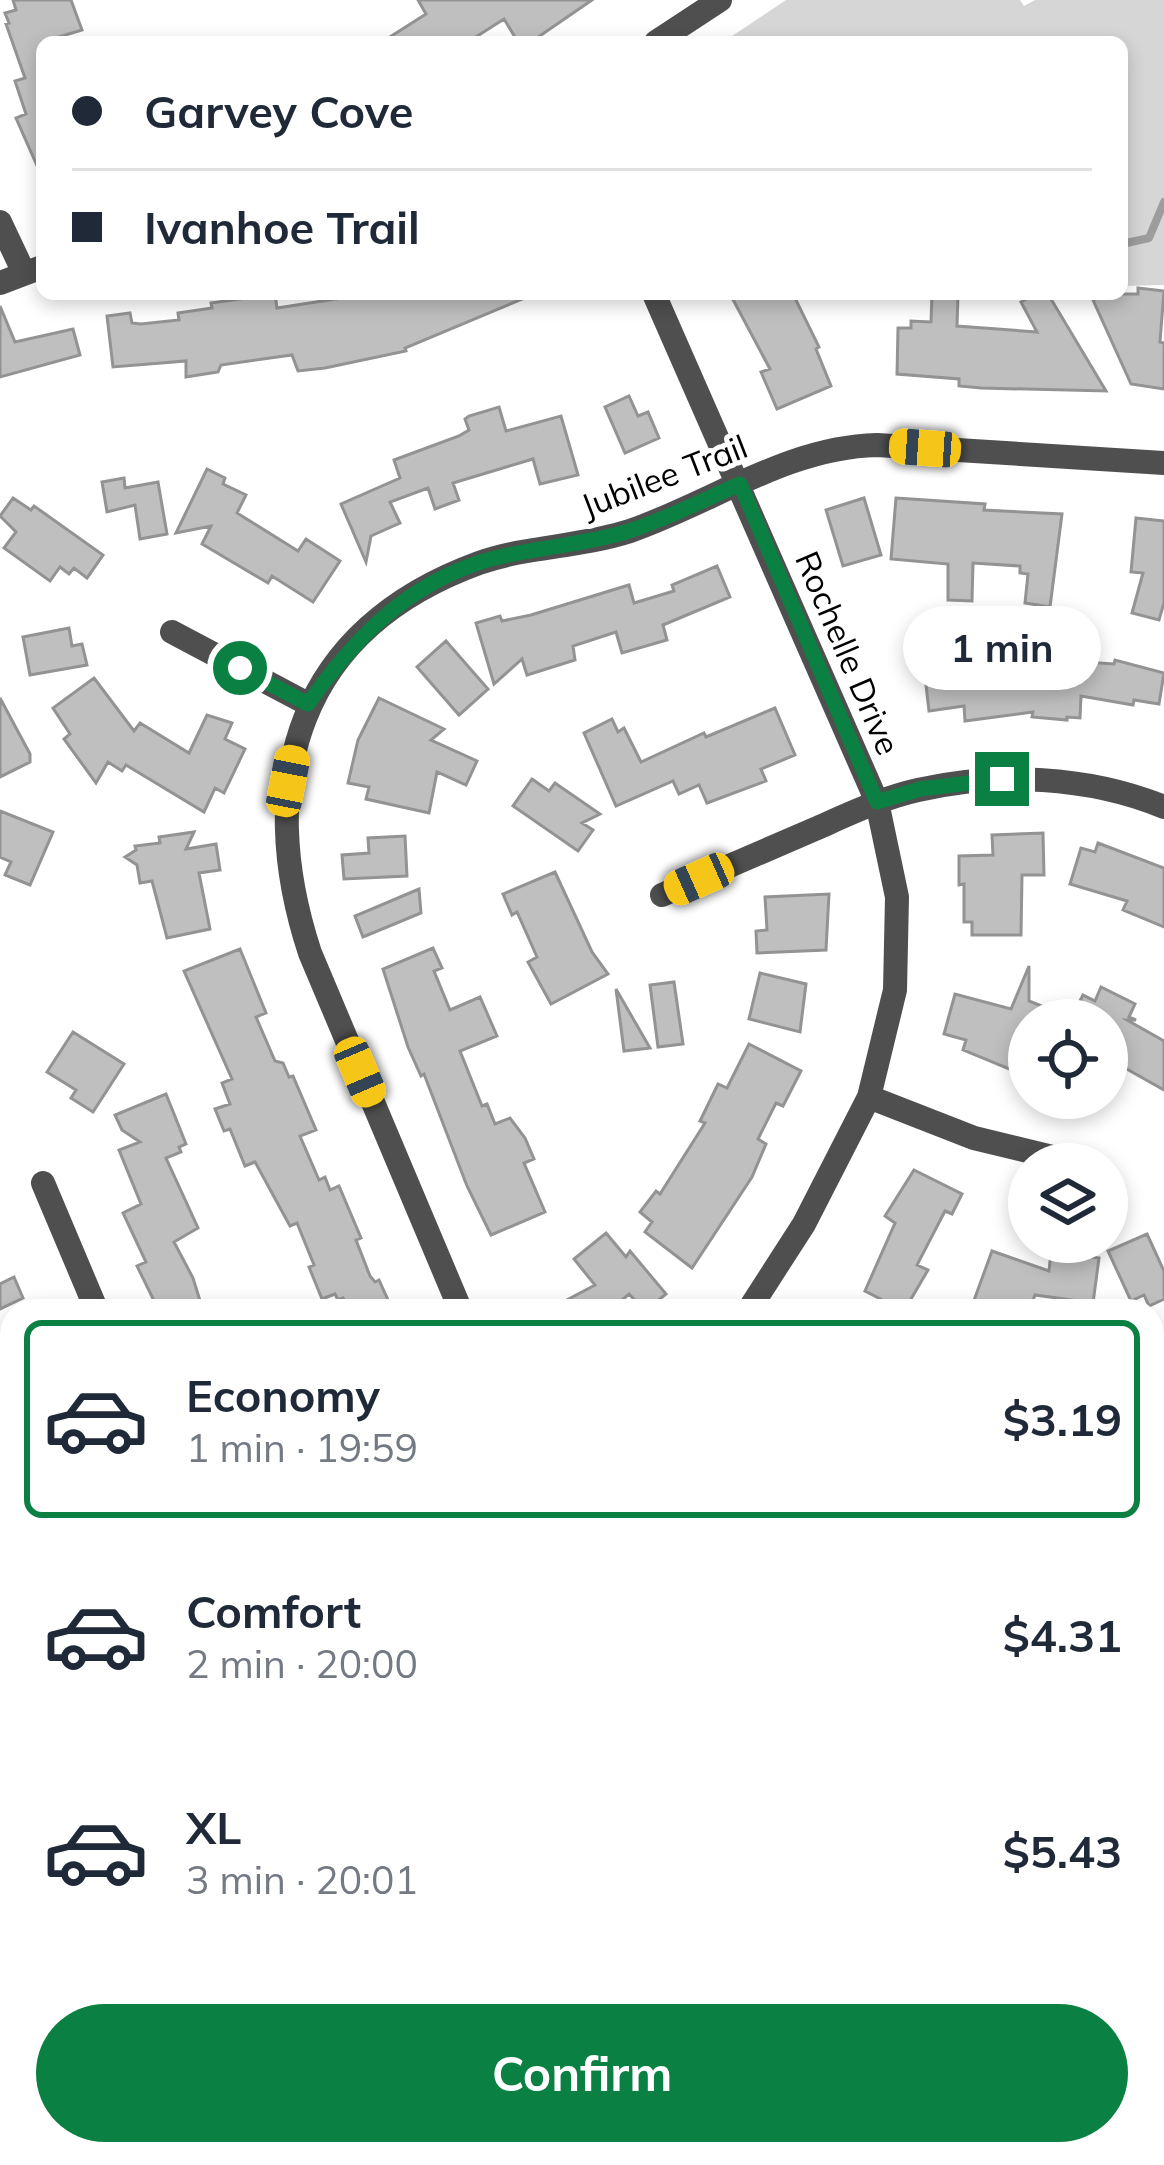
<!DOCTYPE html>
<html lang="en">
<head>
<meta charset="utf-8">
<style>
  body { margin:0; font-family:Mulish,sans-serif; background:#f2f2f3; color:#1f2937; height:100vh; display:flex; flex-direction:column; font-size:45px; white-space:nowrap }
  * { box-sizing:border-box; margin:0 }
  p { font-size:39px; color:#747a83 }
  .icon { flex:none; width:66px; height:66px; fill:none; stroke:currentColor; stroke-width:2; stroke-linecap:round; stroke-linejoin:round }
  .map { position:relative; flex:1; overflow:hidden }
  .drawer { position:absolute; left:0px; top:1299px; width:1164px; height:867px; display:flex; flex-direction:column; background:#fff; border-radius:36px 36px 0 0; box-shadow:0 6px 18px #0003 }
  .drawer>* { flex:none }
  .banner { position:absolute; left:36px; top:36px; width:1092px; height:264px; border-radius:18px; box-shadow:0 6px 18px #0003; display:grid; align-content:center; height:264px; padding:0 36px; background:#fff }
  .buttons { position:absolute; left:1008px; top:999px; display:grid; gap:24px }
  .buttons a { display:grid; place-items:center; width:120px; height:120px; border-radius:50%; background:#fff; box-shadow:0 6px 18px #0003; font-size:60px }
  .end { position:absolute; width:54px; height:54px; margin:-27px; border:15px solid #0b8043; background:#fff; box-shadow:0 0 0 6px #fff }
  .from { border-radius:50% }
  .bubble { position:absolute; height:84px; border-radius:42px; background:#fff; box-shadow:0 6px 18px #0003; font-size:39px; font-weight:700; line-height:84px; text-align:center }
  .car { position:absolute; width:36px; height:72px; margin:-36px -18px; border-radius:15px; box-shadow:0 0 9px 3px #0007; background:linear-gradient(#f5c518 24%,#345 0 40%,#f5c518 0 76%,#345 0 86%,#f5c518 0) }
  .banner b { display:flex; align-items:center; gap:42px; height:114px; font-size:45px }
  .banner b+b { border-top:3px solid #e0e1e3 }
  .banner i { width:30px; height:30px; background:#1f2937 }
  ul { padding:21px 0 0; list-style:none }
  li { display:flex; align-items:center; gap:36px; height:198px; margin:0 24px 18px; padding:0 12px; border:6px solid transparent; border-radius:18px }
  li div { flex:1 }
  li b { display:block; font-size:45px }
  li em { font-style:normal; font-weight:700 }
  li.on { border-color:#0b8043 }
  li>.icon { width:108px; height:108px; stroke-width:1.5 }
  .button { display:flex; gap:24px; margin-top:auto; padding:24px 36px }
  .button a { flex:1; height:138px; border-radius:72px; background:#0b8043; color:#fff; font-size:48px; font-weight:700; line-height:138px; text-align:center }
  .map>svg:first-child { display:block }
  .forest { fill:url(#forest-firs) }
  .park { fill:#d6d6d6 }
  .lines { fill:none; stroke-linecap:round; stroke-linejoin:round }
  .stream { stroke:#9d9d9d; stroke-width:8 }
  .building { fill:#bfbfbf; stroke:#939393; stroke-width:3 }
  .minor { stroke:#4f4f4f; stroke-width:24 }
  .primary { stroke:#000; stroke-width:30 }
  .route { stroke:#0b8043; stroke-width:15 }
  .labels { text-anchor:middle; stroke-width:10; stroke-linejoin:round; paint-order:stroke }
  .street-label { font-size:33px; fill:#000; stroke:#fff }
</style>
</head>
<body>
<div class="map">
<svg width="1164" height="2165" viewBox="0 0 1164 2165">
  <defs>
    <pattern id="forest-firs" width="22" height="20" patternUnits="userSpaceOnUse" patternTransform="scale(3)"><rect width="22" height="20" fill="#d6d6d6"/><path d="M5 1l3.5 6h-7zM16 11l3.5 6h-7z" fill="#b6b6b6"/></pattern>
  </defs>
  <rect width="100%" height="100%" fill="#fff"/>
  <!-- forest -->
  <path class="forest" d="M1164 1412V2165H543L549 2154H1152V1468Z"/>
  <!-- park -->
  <path class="park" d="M786 0H1020L1024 6 1035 0H1164V285L1122 286V42H723Z
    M0 1563 12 1592V1633L0 1638Z"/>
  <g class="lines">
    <!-- stream -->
    <path class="stream" d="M1122 244 1149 238 1164 202"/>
  </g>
  <!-- building -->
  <path class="building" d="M13 0H71L82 30 42 42V177L16 118 26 114 15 81 25 78 6 24 9 23 5 13 16 10Z
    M418 0H592L531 42H518L504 19 468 42H382L426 14Z
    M1138 288 1164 291 1160 342 1164 343V389L1131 384 1093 300 1107 294H1138Z
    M275 294 277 308 342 298 341 294H534L405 348 406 351 325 368 298 371 292 355 221 365 218 372 186 377V361L113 367 107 316 130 313 132 323 141 324 179 320 178 313 212 308 211 303Z
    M730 294H793L819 347 816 349 831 386 777 409 761 372 770 369Z
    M1035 294H1048L1106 391 981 388 959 386V379L897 374 898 328H911V321L931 322 932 295H958L957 326 1037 332 1021 302Z
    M0 306 15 342 73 329 80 355 0 377Z
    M629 396 638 416 648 412 659 438 625 453 605 407Z
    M499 407 506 431 561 416 578 475 540 484 533 459 453 483 459 500 435 509 428 488 390 502 400 523 371 536 366 562 341 504 400 478 394 460 459 436 469 430 465 419 469 416Z
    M207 469 225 478 223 484 246 495 237 513 298 551 306 539 340 561 313 602 272 576 268 583 202 544 211 526 176 533Z
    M124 478 125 488 158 482 167 534 140 539 135 505 107 512 102 482Z
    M13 498 31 510 34 506 103 555 87 578 74 568 69 574 60 567 50 581 4 548 16 532 0 516Z
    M864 498 881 555 843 566 826 510Z
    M896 498 985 504 984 510 1062 514 1050 607 1025 603 1028 574 1020 573V566L973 563 972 601 948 600V564L891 559Z
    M1136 518 1164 521V603L1159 620 1132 613 1143 573 1131 572Z
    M717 566 730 597 663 625 667 640 622 653 616 632 573 646 575 660 527 675 522 659 494 684 476 623 500 616 502 621 531 615 629 585 634 603 674 591 672 585Z
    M69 628 72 646 82 644 87 665 30 675 23 637Z
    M446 641 488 689 459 715 417 667Z
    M1012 641 1071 646 1070 661 1114 664 1115 660 1164 673 1159 704 1134 700 1133 705 1081 696 1080 718 1067 717V720L1032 717 1033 712 965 721 964 706 929 711 924 668 981 658 979 645Z
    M94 678 134 731 140 723 189 753 207 715 232 723 225 739 245 749 224 793 215 788 204 812 126 765 122 771 108 762 96 783 64 739 70 734 53 708Z
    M0 698 30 754V762L0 777Z
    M379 698 444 729 431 740 477 761 466 785 437 772 429 813 366 799 369 787 348 783 358 740Z
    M775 708 795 755 761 769 766 781 707 803 699 785 679 794 673 781 616 806 584 733 612 719 618 732 624 728 641 762 704 733 706 737Z
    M532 779 549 791 555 783 600 814 582 823 593 830 578 851 513 806Z
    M0 811 53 832 30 885 5 875 11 862 0 857Z
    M194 832 186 849 216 844 220 870 199 873 210 929 167 938 152 881 140 883 137 865 125 857 136 850 135 846 160 843 159 837Z
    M1043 833 1044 875H1022L1021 935H972V922H964V884L959 885V856L993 855 992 835Z
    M405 836 407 876 344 879 342 855 369 853 368 838Z
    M1098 843 1164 868V927L1123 910 1127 901 1070 884 1081 848 1095 852Z
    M555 872 592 952 608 974 551 1004 528 962 537 957 517 912 512 915 503 894Z
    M419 889 421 913 363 937 355 916Z
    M829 894 826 950 757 953 756 931 767 930 765 897Z
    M433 948 442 968 434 971 450 1010 480 997 497 1036 460 1051 482 1106 487 1104 495 1124 510 1118 525 1138 534 1159 524 1163 545 1212 491 1235 467 1186 424 1074 421 1076 408 1047 383 969Z
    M240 949 266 1013 256 1017 275 1061 283 1063 289 1077 293 1076 316 1130 300 1136 319 1180 325 1177 330 1190 339 1186 361 1238 356 1240 370 1276 375 1282 379 1280 393 1311H349L343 1298 338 1300 335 1294 322 1299 309 1267 314 1265 297 1223 290 1226 255 1162 245 1166 230 1129 224 1131 215 1109 230 1104 222 1083 232 1079 184 971Z
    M1029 966V1001L1071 1018 1083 995 1095 1001 1101 987 1135 1004 1129 1017 1136 1020H1127L1164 1041V1090L1109 1059 1107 1063V1020H1029V1072L1017 1067 1014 1071 963 1050 966 1040 944 1034 955 994 1011 1009Z
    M760 973 806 984 800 1032 749 1019Z
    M674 982 683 1044 658 1047 650 985Z
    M616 989 650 1048 624 1051Z
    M73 1032 124 1064 93 1112 71 1098 76 1090 47 1072Z
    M749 1044 801 1071 783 1106 776 1103 758 1139 766 1144 752 1177 692 1268 645 1232 652 1222 640 1212 656 1191 660 1194 705 1123 700 1121 718 1084 727 1088Z
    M166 1094 186 1144 179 1147 181 1152 166 1158 198 1228 174 1242 193 1278 201 1304 186 1311H159L137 1266 146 1262 123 1213 141 1204 119 1150 140 1142 122 1130 115 1115Z
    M914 1170 962 1194 952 1214 945 1211 917 1265 928 1270 904 1311 865 1291 895 1223 885 1216Z
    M606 1233 626 1257 630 1251 666 1294 645 1311 629 1294 609 1311H546L595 1285 574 1259Z
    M1147 1234 1164 1271V1299L1149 1306 1144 1295 1131 1301 1108 1251Z
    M992 1251 1049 1271 1051 1251 1099 1258 1093 1303 1035 1295 1029 1311H996L973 1303Z
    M14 1277 23 1298 0 1309V1284Z"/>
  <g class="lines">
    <!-- minor -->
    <path class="minor" d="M656 42 720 0
      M0 222 24 273
      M0 283 42 267
      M654 294 877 802 897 897 895 990 869 1097 804 1224 748 1311
      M172 632 308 704
      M662 895C713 873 764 851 815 829 849 814 882 798 918 790 997 772 1089 776 1164 807
      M869 1097 974 1138 1081 1164
      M43 1183 97 1311
      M461 1311 310 953C253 780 298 629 479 563 527 546 581 547 630 531 713 502 788 447 877 445L1164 463
      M0 1675 12 1670"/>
    <!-- primary -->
    <path class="primary" d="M0 2019 12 2047
      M0 2149 7 2165
      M57 2154 62 2165"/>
  </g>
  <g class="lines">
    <!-- route -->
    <path class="route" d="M240 668 308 704C354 639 406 585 484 561 531 547 582 546 629 531 667 519 703 500 740 484L877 802 920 789 1002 779"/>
  </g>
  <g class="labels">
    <!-- street labels -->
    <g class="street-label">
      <text transform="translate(664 476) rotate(-21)" y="12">Jubilee Trail</text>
      <text transform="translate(848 653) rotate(67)" y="12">Rochelle Drive</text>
    </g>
  </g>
</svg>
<div class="buttons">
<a><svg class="icon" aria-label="locate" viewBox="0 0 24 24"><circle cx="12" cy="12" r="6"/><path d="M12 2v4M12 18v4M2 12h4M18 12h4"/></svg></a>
<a><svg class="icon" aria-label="layers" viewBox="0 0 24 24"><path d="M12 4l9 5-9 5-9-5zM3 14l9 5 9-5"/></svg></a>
</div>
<i class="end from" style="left:240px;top:668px"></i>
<i class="end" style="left:1002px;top:779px"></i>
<div class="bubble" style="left:903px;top:606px;width:198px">1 min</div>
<i class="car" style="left:925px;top:448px;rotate:274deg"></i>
<i class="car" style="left:288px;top:781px;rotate:11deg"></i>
<i class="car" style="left:699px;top:879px;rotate:246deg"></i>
<i class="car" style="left:360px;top:1072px;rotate:157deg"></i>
<div class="banner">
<b><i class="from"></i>Garvey Cove</b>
<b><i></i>Ivanhoe Trail</b>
</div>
<section class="drawer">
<ul>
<li class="on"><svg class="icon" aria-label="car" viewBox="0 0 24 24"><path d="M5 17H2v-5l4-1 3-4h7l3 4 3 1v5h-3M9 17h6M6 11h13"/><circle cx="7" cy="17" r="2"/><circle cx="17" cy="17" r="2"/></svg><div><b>Economy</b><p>1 min · 19:59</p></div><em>$3.19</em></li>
<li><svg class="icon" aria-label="car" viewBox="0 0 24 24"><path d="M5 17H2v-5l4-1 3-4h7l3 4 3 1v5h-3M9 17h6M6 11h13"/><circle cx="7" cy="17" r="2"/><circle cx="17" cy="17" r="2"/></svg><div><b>Comfort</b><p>2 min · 20:00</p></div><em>$4.31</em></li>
<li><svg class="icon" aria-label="car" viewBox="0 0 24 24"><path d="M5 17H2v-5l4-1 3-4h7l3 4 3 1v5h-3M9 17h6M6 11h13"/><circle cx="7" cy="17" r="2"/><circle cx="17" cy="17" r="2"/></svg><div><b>XL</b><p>3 min · 20:01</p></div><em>$5.43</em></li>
</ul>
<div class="button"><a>Confirm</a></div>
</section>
</div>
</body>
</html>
